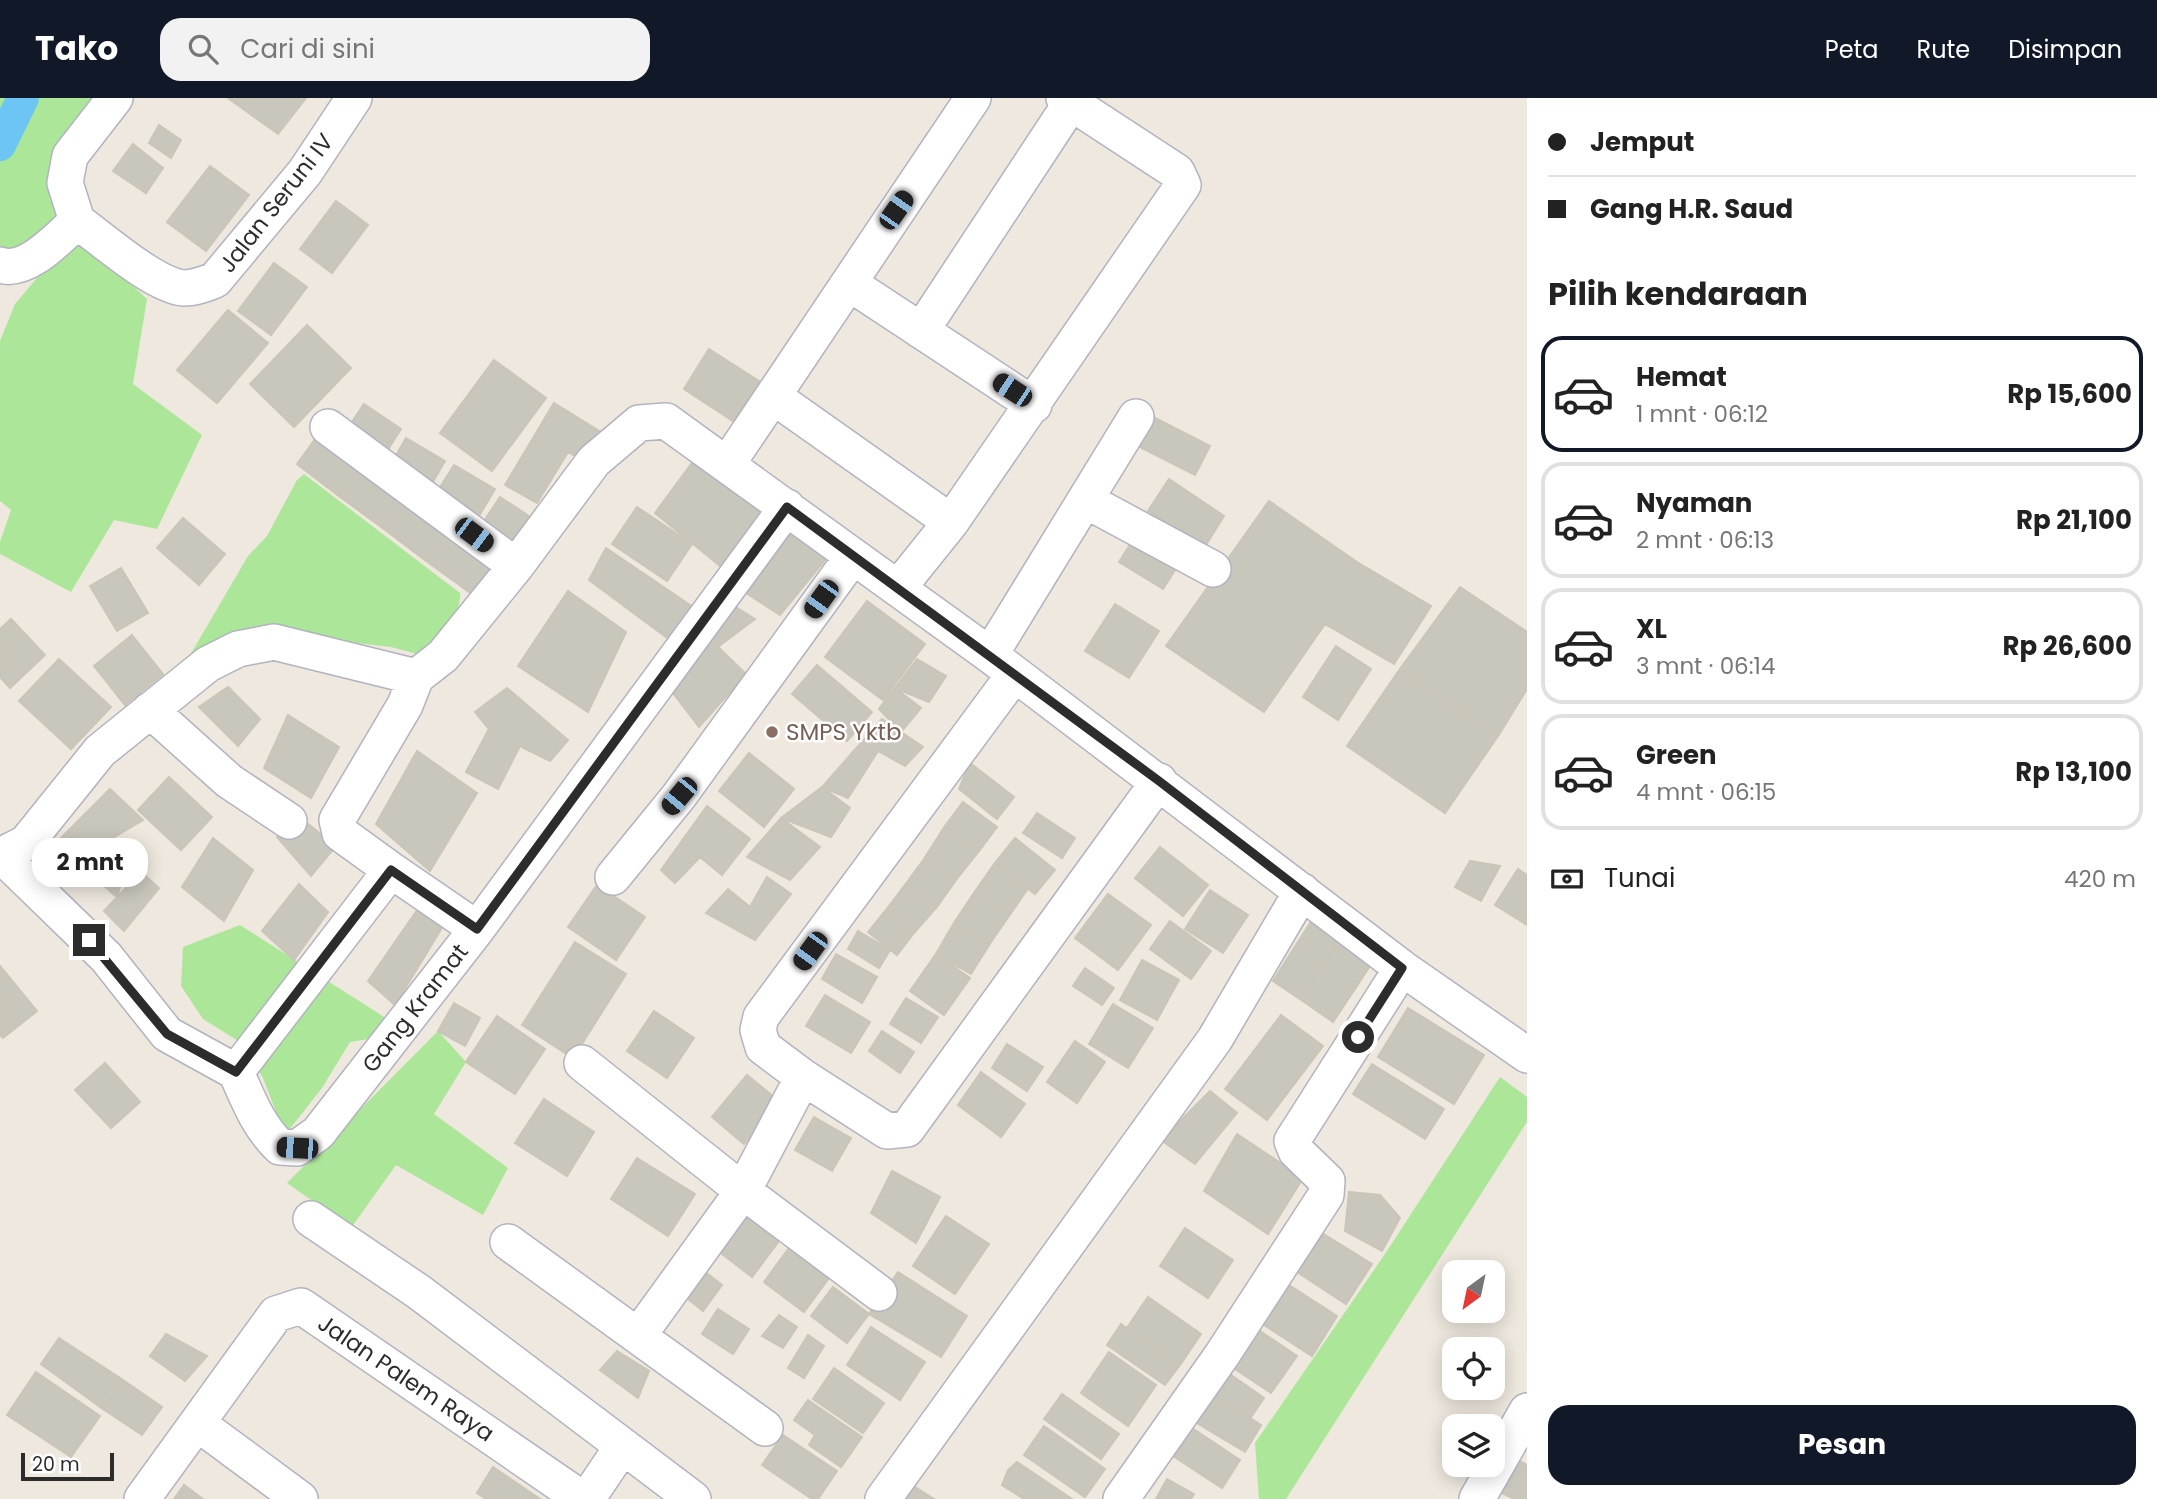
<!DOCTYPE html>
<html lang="id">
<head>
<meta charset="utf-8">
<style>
  body { margin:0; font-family:Poppins,sans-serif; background:#f2f2f2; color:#222; height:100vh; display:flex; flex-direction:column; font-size:26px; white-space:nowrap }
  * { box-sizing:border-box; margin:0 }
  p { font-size:23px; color:#767676 }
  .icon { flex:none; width:38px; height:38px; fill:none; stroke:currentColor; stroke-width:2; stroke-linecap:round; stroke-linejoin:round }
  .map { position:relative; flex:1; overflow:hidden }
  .drawer { display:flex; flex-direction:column; background:#fff; width:630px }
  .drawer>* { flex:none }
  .guide { display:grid; align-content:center; height:154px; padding:0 21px; background:#fff }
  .needle { width:46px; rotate:213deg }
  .fabs { position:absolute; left:1442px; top:1162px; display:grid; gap:14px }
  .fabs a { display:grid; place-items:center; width:63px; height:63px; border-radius:14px; background:#fff; box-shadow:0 4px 18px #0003; font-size:35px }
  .scale { position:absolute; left:21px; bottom:18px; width:93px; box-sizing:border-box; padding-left:7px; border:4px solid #2c2c2c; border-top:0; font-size:19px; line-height:24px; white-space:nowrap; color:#2c2c2c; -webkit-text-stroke:5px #fff; paint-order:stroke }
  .end { position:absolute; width:32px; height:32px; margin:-16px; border:9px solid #2c2c2c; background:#fff; box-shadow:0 0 0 4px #fff }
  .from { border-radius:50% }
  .bubble { position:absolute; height:49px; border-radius:21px; background:#fff; box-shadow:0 4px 18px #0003; font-size:23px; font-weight:700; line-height:49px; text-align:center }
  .car { position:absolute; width:21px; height:42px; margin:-21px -10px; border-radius:9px; box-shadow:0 0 5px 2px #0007; background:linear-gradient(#222 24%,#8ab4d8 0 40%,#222 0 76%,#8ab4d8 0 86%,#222 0) }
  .guide b { display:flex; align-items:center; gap:24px; height:66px; font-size:26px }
  .guide b+b { border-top:2px solid #e0e0e0 }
  .guide i { width:18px; height:18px; background:#222 }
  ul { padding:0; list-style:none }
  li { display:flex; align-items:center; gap:21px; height:116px; margin:0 14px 10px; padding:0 7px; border:4px solid #e0e0e0; border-radius:21px }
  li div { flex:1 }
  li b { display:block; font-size:26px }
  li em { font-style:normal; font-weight:700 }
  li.on { border-color:#111827 }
  li>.icon { width:63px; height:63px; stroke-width:1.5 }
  h2 { padding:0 21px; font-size:32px; line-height:84px }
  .pay { display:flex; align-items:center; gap:18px; height:77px; padding:0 21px; font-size:26px }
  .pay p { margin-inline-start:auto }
  .action { display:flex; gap:14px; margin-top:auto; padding:14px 21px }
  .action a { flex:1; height:80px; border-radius:21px; background:#111827; color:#fff; font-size:28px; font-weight:700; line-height:80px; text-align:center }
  header { display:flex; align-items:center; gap:42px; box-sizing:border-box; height:98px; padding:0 35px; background:#111827; color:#fff }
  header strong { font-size:33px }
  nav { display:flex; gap:38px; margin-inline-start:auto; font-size:24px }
  .search { width:490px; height:63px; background:#f2f2f2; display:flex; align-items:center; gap:18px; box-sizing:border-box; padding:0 24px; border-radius:21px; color:#767676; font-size:26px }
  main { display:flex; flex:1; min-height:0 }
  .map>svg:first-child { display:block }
  .green { fill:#ace698 }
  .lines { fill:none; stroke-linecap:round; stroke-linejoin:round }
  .canal { stroke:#6dc5f3; stroke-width:32 }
  .building { fill:#c9c6bc; stroke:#cac5b7; stroke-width:2 }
  .minor-casing { stroke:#b2b3c0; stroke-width:38 }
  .minor { stroke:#fff; stroke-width:35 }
  .route { stroke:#2c2c2c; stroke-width:9 }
  .education-dot { fill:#8d6e63; stroke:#fff; stroke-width:2.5 }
  .labels { text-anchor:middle; stroke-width:5; stroke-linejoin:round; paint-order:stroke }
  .street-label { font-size:23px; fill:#2c2c2c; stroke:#fff }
  .education-label { font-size:23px; fill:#785e54; stroke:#fff; text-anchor:start }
</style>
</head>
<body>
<header>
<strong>Tako</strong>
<div class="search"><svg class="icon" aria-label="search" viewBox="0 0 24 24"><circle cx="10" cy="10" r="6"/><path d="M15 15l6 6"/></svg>Cari di sini</div>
<nav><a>Peta</a><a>Rute</a><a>Disimpan</a></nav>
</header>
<main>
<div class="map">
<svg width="1527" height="1401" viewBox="0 0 1527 1401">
  <rect width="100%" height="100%" fill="#eee8de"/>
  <!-- green -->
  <path class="green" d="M0 0H22L0 47Z
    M23 0H115L70 58 77 123 0 168V50Z
    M75 135 147 201 133 286 202 337 157 431 114 422 71 494 0 456V444L11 412 0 403V243L15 206Z
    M304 376 460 495C462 519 435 540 421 557L391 549 254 533 186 564 248 458 267 438 297 382Z
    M240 827 392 924 380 939 350 944 322 990 285 1037 263 980 243 946 203 921 181 888 183 849Z
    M438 933 466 964 434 1016 508 1070 483 1117 396 1067 351 1130 287 1085Z
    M1500 979 1527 999V1024L1286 1401H1259L1255 1345 1385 1156Z"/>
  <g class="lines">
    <!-- canal -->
    <path class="canal" d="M0 47 23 0"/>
  </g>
  <!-- building -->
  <path class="building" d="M228 0H306L278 36Z
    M159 27 181 42 171 60 149 45Z
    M133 46 163 70 146 95 113 73Z
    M210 68 249 97 206 153 167 124Z
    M336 103 368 127 332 175 300 151Z
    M274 165 307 189 271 237 238 213Z
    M228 212 268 245 217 305 177 272Z
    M307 227 351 270 294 329 250 286Z
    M709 251 759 283 733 323 684 291Z
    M494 262 546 300 492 373 440 335Z
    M554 305 601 334 584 363 568 354 537 405 505 387Z
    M364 306 401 331 383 359 346 333Z
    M1153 319 1210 348 1195 377 1138 348Z
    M324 329 367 360 339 398 297 366Z
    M406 340 445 363 430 389 391 366Z
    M697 358 776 411 724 471 655 415Z
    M367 360 412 394 384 431 339 398Z
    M454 367 495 391 476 423 434 399Z
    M1169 381 1224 418 1204 450 1148 413Z
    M412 394 453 425 425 462 384 431Z
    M500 399 541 426 520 460 478 432Z
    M1269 403 1357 464 1431 508 1394 566 1325 526 1264 614 1166 548Z
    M637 409 692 446 667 483 612 446Z
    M183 420 225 456 199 487 157 450Z
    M453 425 499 459 472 496 425 462Z
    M794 432 825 462 780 517 746 495Z
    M1138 434 1182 461 1163 491 1119 464Z
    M606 450 693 509 674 545 589 482Z
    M121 470 148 515 117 533 90 488Z
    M1460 489 1527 534V591L1498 638 1400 571Z
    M568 493 626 534 588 614 518 568Z
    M867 503 925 546 883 602 825 559Z
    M1115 506 1159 533 1129 580 1085 553Z
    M734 508 755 521 719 548 709 540Z
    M11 521 45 557 10 590 0 579V531Z
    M132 537 163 576 125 607 94 568Z
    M709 540 746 576 699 629 673 595Z
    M1336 548 1371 571 1338 622 1303 599Z
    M59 561 111 609 71 651 19 603Z
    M917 561 946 578 929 604 895 590Z
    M817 567 872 614 847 643 792 596Z
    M1400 571 1498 638 1445 715 1347 648Z
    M228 589 260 621 238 648 199 609Z
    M507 590 568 642 550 663 520 648 498 691 466 674 489 631 475 614Z
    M895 590 921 610 901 634 879 611Z
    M288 617 339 649 311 700 264 670Z
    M882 621 923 649 905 668 878 653 848 700 822 689Z
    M417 653 477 695 430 773 376 726Z
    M749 655 794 691 764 729 719 693Z
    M970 665 1014 699 997 721 959 691Z
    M169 679 212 719 181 752 138 712Z
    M822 689 850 710 831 739 781 720Z
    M110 691 143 722 82 758 61 740Z
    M963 704 997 729 979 753 945 728Z
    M707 708 750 741 722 777 700 759 675 785 661 772Z
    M1037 715 1075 740 1062 760 1023 735Z
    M781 720 820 749 790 782 747 759Z
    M303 722 336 748 311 778 277 739Z
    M945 728 979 753 956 782 924 761Z
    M213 740 253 772 224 823 182 789Z
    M1015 740 1055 772 1035 796 995 765Z
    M102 747 126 770 117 799 85 772Z
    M1160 749 1208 787 1183 818 1135 780Z
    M924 761 956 782 936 810 905 787Z
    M1470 763 1500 768 1481 803 1455 789Z
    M995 765 1029 789 1011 815 976 792Z
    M1518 771 1527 777V827L1495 807Z
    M141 774 159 790 124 833 104 813Z
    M767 779 791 796 755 842 706 815 728 791 750 809Z
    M299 786 328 814 294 862 262 833Z
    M597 787 645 819 616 862 568 829Z
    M905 787 936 810 914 835 886 812Z
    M976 792 1011 815 989 847 954 825Z
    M1210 792 1248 817 1223 855 1185 831Z
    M1108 796 1151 827 1118 872 1075 840Z
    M418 811 443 828 395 907 368 883Z
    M886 812 914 835 897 857 868 834Z
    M1312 822 1341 840 1300 901 1273 883Z
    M1170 823 1211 853 1191 881 1150 851Z
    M954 825 989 847 971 876 936 856Z
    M858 833 890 852 879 870 848 851Z
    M1341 840 1374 862 1333 924 1300 901Z
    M575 844 626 876 573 960 522 927Z
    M836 856 877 879 862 905 822 881Z
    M936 856 970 880 944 917 910 893Z
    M1142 862 1179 882 1157 922 1120 902Z
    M0 868 37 913 3 940 0 937Z
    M1085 870 1114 890 1102 907 1073 888Z
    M825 897 870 924 851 955 806 928Z
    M906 900 938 919 921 945 890 926Z
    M454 905 480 920 465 948 438 933Z
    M1113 906 1153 930 1128 970 1089 946Z
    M1408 910 1484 957 1454 1006 1378 959Z
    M654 913 694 940 667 980 627 953Z
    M1281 917 1323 948 1267 1022 1225 991Z
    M497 918 545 951 515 996 466 964Z
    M882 933 914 954 900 975 869 953Z
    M1075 943 1105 964 1077 1005 1047 984Z
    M1007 946 1043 969 1027 993 992 970Z
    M105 965 140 1004 111 1030 75 992Z
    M1372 966 1444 1011 1425 1041 1353 996Z
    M981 974 1025 1006 1001 1039 958 1007Z
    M747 977 779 1003 744 1046 712 1019Z
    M1210 993 1237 1015 1195 1066 1161 1042Z
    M544 1001 594 1034 567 1078 515 1045Z
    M814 1019 851 1040 832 1073 795 1052Z
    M1237 1036 1303 1080 1268 1136 1204 1093Z
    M637 1060 695 1096 668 1138 611 1101Z
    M892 1073 940 1099 916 1145 871 1115Z
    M1349 1094 1380 1097 1400 1120 1382 1153 1345 1133Z
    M740 1114 779 1143 752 1179 713 1149Z
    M946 1118 989 1146 955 1196 913 1168Z
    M1185 1130 1233 1162 1208 1200 1160 1168Z
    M1322 1135 1372 1166 1346 1206 1297 1174Z
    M789 1150 829 1180 804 1214 764 1184Z
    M700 1170 722 1187 703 1213 682 1196Z
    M898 1174 967 1218 941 1259 869 1216Z
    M1286 1185 1337 1218 1312 1258 1261 1225Z
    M833 1189 869 1216 847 1245 811 1218Z
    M1148 1199 1201 1236 1180 1267 1127 1230Z
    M718 1211 749 1231 733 1256 702 1236Z
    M779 1217 797 1229 783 1250 762 1238Z
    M1121 1226 1180 1267 1165 1287 1107 1247Z
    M871 1229 925 1264 900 1302 847 1267Z
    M1254 1229 1297 1258 1271 1295 1229 1267Z
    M166 1236 207 1258 185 1283 150 1258Z
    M808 1237 824 1248 804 1280 788 1270Z
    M59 1240 123 1282 103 1311 41 1266Z
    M617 1253 649 1273 638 1300 600 1272Z
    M1109 1254 1156 1287 1128 1328 1081 1295Z
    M834 1270 884 1305 863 1335 813 1301Z
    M1224 1272 1264 1300 1249 1322 1208 1293Z
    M36 1274 100 1318 71 1359 7 1317Z
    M123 1282 162 1309 142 1337 103 1311Z
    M1208 1293 1261 1327 1245 1354 1190 1321Z
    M1062 1296 1119 1336 1101 1361 1044 1321Z
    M808 1302 862 1339 841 1369 809 1347 815 1337 794 1322Z
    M1186 1326 1240 1362 1222 1390 1167 1354Z
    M1044 1328 1105 1371 1085 1399 1024 1357Z
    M783 1337 837 1373 818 1401H812L762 1367Z
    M1512 1359 1527 1367V1401H1514L1496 1392Z
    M1017 1364 1072 1401H1024L1002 1387 1008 1372Z
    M493 1369 540 1401H486L477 1395Z
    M1167 1381 1194 1396 1191 1401H1156Z
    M904 1382 934 1401H891Z
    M184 1387 203 1401H174Z"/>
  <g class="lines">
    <!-- minor casing -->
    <g class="minor-casing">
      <path id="minor" d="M77 123C102 141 155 188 184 190 195 190 205 186 215 182L305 74 354 0
        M77 123 65 85 70 58 115 0
        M0 167C26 176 59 140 77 123
        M864 195 1034 307
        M921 233 1071 5
        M784 306 951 424
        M328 329 516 468
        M728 365 973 0
        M1087 403 1213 471
        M898 490 951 424 1183 87 1177 74 1064 0
        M990 557 1136 319
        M1014 577 761 919 758 932 763 949 803 979 887 1033 907 1031 1159 683
        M150 612 229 683 289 723
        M0 758 26 745 100 653 208 566 238 551 274 544 416 579 443 558 516 468 594 363 639 325 666 323 990 557 1402 870 1527 957
        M3 759 106 859 167 936 236 974
        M391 772 477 831
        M613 779 679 698 853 458
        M582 965 743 1093 879 1195
        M236 974C248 1001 258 1028 280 1049L297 1050 318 1035 477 831 787 409
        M236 974 391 772 340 735 337 722 405 607 416 579
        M311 1121 419 1194 693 1401
        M508 1144 765 1330
        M638 1238 743 1093 803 979
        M197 1325 300 1401
        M142 1401 276 1216 301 1208 582 1401
        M587 1401 622 1349
        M883 1401 1215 941 1302 793
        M1121 1401 1222 1257 1326 1097 1327 1083 1296 1053 1292 1043 1402 870
        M1477 1401 1527 1313"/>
    </g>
    <!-- minor -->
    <use href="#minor" class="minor"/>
  </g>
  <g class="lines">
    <!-- route -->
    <path class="route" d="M89 842 167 936 236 974 391 772 477 831 787 409 1159 683 1402 870 1358 939"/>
  </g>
  <!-- markers -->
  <circle class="education-dot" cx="772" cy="634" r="7"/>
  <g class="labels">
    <!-- street labels -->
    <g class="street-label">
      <text transform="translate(276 105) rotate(-52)" y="8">Jalan Seruni IV</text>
      <text transform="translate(415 910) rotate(-52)" y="8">Gang Kramat</text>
      <text transform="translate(406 1280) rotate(34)" y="8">Jalan Palem Raya</text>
    </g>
    <!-- education labels -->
    <g class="education-label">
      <text x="786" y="642">SMPS Yktb</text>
    </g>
  </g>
</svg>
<div class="fabs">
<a><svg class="needle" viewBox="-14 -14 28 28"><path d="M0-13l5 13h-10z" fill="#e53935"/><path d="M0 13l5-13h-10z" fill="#767676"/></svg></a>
<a><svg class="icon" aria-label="locate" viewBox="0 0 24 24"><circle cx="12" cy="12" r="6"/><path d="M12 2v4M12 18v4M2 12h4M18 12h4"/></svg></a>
<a><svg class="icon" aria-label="layers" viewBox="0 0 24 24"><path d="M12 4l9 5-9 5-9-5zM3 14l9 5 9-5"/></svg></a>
</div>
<div class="scale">20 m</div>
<i class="end from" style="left:1358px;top:939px"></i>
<i class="end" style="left:89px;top:842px"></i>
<div class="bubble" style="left:32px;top:740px;width:116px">2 mnt</div>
<i class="car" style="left:896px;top:112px;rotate:35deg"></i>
<i class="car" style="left:1012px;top:292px;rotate:303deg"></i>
<i class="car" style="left:474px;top:437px;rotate:127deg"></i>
<i class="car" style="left:821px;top:501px;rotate:216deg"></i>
<i class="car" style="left:679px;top:698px;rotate:220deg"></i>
<i class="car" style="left:810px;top:853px;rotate:216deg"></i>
<i class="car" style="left:297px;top:1050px;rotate:273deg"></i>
</div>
<section class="drawer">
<div class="guide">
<b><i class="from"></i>Jemput</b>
<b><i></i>Gang H.R. Saud</b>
</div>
<h2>Pilih kendaraan</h2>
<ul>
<li class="on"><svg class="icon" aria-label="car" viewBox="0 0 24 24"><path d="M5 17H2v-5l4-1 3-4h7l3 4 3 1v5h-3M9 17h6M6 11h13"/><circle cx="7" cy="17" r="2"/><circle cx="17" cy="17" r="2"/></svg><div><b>Hemat</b><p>1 mnt · 06:12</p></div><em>Rp 15,600</em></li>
<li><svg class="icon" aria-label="car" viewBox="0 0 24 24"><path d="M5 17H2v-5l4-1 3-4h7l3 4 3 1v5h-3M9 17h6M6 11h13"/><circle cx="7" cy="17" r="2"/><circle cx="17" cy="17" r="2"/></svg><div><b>Nyaman</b><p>2 mnt · 06:13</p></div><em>Rp 21,100</em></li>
<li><svg class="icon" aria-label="car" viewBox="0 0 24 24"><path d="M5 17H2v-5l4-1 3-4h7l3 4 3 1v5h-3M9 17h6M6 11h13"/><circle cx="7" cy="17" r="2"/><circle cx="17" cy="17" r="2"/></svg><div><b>XL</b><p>3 mnt · 06:14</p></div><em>Rp 26,600</em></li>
<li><svg class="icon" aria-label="car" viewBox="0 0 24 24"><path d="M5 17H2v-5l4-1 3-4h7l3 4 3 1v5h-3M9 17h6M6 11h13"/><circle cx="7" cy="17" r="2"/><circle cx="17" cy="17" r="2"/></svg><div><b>Green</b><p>4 mnt · 06:15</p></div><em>Rp 13,100</em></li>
</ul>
<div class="pay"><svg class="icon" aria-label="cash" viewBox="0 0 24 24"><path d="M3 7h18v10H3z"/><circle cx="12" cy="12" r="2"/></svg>Tunai<p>420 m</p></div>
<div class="action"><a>Pesan</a></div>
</section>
</main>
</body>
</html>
